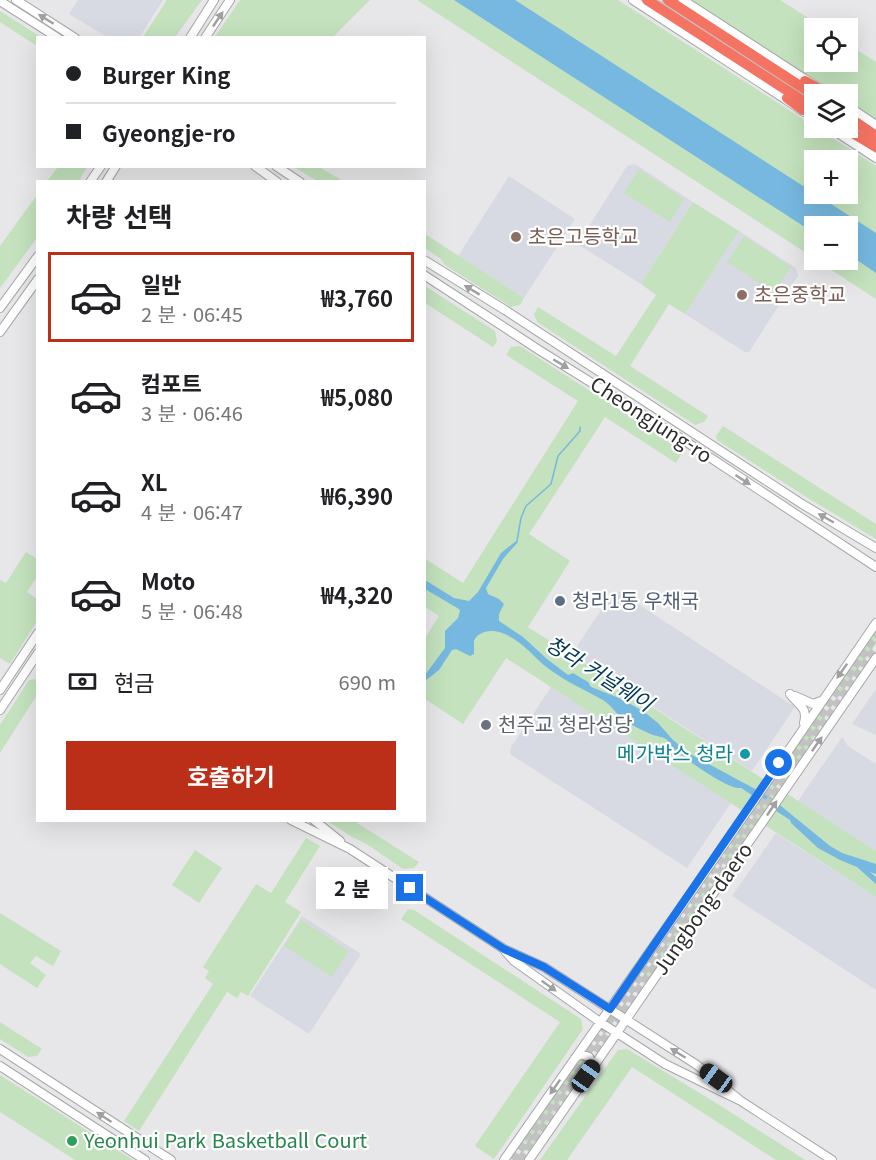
<!DOCTYPE html>
<html lang="ko">
<head>
<meta charset="utf-8">
<style>
  body { margin:0; font-family:Georgia,"Noto Sans KR",serif; background:#f2f2f2; color:#202124; height:100vh; display:flex; flex-direction:column; font-size:22px; white-space:nowrap }
  * { box-sizing:border-box; margin:0 }
  p { font-size:20px; color:#757577 }
  .icon { flex:none; width:33px; height:33px; fill:none; stroke:currentColor; stroke-width:2; stroke-linecap:round; stroke-linejoin:round }
  .map { position:relative; flex:1; overflow:hidden }
  .sheet { position:absolute; left:36px; top:180px; width:390px; height:642px; display:flex; flex-direction:column; background:#fff; border-radius:0px; box-shadow:0 6px 24px #0002 }
  .sheet>* { flex:none }
  .banner { position:absolute; left:36px; top:36px; width:390px; height:132px; border-radius:0px; box-shadow:0 6px 24px #0002; display:grid; align-content:center; height:132px; padding:0 30px; background:#fff }
  .tools { position:absolute; left:804px; top:18px; display:grid; gap:12px }
  .tools a { display:grid; place-items:center; width:54px; height:54px; border-radius:0px; background:#fff; box-shadow:0 6px 24px #0002; font-size:30px }
  .end { position:absolute; width:27px; height:27px; margin:-14px; border:8px solid #1a73e8; background:#fff; box-shadow:0 0 0 3px #fff }
  .from { border-radius:50% }
  .bubble { position:absolute; height:42px; border-radius:0px; background:#fff; box-shadow:0 6px 24px #0002; font-size:20px; font-weight:700; line-height:42px; text-align:center }
  .car { position:absolute; width:18px; height:36px; margin:-18px -9px; border-radius:8px; box-shadow:0 0 4px 2px #0007; background:linear-gradient(#222 24%,#8ab4d8 0 40%,#222 0 76%,#8ab4d8 0 86%,#222 0) }
  .banner b { display:flex; align-items:center; gap:21px; height:57px; font-size:22px }
  .banner b+b { border-top:2px solid #e0e0e0 }
  .banner i { width:15px; height:15px; background:#202124 }
  ul { padding:0; list-style:none }
  li { display:flex; align-items:center; gap:18px; height:90px; margin:0 12px 9px; padding:0 18px; border:3px solid transparent; border-radius:0px }
  li div { flex:1 }
  li b { display:block; font-size:22px }
  li em { font-style:normal; font-weight:700 }
  li.active { border-color:#bb2f18 }
  li>.icon { width:54px; height:54px; stroke-width:1.5 }
  h2 { padding:0 30px; font-size:27px; line-height:72px }
  .pay { display:flex; align-items:center; gap:15px; height:66px; padding:0 30px; font-size:22px }
  .pay p { margin-inline-start:auto }
  .button { display:flex; gap:12px; margin-top:auto; padding:12px 30px }
  .button a { flex:1; height:69px; border-radius:0px; background:#bb2f18; color:#fff; font-size:24px; font-weight:700; line-height:69px; text-align:center }
  .map>svg:first-child { display:block }
  .built { fill:#d8dae3 }
  .green { fill:#c3e2bd; fill-rule:evenodd }
  .water { fill:#77b8e0 }
  .lines { fill:none; stroke-linecap:round; stroke-linejoin:round }
  .stream { stroke:#77b8e0; stroke-width:1.5 }
  .secondary-tunnel { stroke:#c2c2c3; stroke-width:8; stroke-dasharray:8 4; stroke-linecap:butt }
  .secondary-casing { stroke:#a6a7a8; stroke-width:10 }
  .highway-casing { stroke:#c4c4c4; stroke-width:13 }
  .secondary { stroke:#fff; stroke-width:8 }
  .highway { stroke:#f57362; stroke-width:10 }
  .oneway { fill:#a0a0a0 }
  .route { stroke:#1a73e8; stroke-width:8 }
  .education-dot { fill:#8d6e63; stroke:#fff; stroke-width:2 }
  .service-dot { fill:#5c6f8a; stroke:#fff; stroke-width:2 }
  .worship-dot { fill:#6b7280; stroke:#fff; stroke-width:2 }
  .culture-dot { fill:#0f9aa8; stroke:#fff; stroke-width:2 }
  .leisure-dot { fill:#2e9e5b; stroke:#fff; stroke-width:2 }
  .labels { text-anchor:middle; stroke-width:4.5; stroke-linejoin:round; paint-order:stroke }
  .education-label { font-size:20px; fill:#785e54; stroke:#fff; text-anchor:start }
  .street-label { font-size:20px; fill:#2c2c2d; stroke:#fff }
  .service-label { font-size:20px; fill:#4e5e75; stroke:#fff; text-anchor:start }
  .worship-label { font-size:20px; fill:#5b616d; stroke:#fff; text-anchor:start }
  .culture-label { font-size:20px; fill:#0d838f; stroke:#fff; text-anchor:end }
  .leisure-label { font-size:20px; fill:#27864d; stroke:#fff; text-anchor:start }
  .water-label { font-size:21px; font-style:italic; fill:#023b56; stroke:#fff }
</style>
</head>
<body>
<div class="map">
<svg width="876" height="1160" viewBox="0 0 876 1160">
  <rect width="100%" height="100%" fill="#e7e7e9"/>
  <!-- built -->
  <path class="built" d="M78 0H163L139 38 107 37 69 14Z
    M635 164 693 202 641 284 579 245V242L627 166Z
    M509 176 575 219 524 298 458 256Z
    M739 231 796 268 798 276 749 352H745L685 314Z
    M620 592 795 707 752 771 572 654 612 593Z
    M551 687 731 803 687 868 510 754 511 747Z
    M876 689V735L852 724Z
    M842 737 848 746 876 764V851L798 801Z
    M776 833 876 897V990L732 896Z
    M302 916 361 954 309 1034 250 996Z"/>
  <!-- green -->
  <path class="green" d="M167 0H202L175 37H143Z
    M240 0H370L333 37 214 38Z
    M417 0H618L876 166V299L816 260H848V226H814V258ZM814 160H848V194H814Z
    M689 0H780L824 28H814V62H848V44L876 62V120L848 102V94H835Z
    M0 11 41 37 38 38 37 46 0 22Z
    M58 167V166L87 167 79 181H47Z
    M294 167H319L343 181H317Z
    M639 169 684 199 670 222 624 193Z
    M37 195V238L0 288V246Z
    M693 202 739 231 685 314 669 304 630 366 708 416 704 422 695 425 537 322 534 314 538 307 616 356 656 295 641 284Z
    M425 234 524 298 520 305 511 307 445 265 441 259 425 248Z
    M744 236 791 267 774 293 727 262Z
    M425 286 495 331 497 341 493 347 425 303Z
    M520 346 679 448 682 453 676 463 605 417 529 534 570 561 528 627 771 784 821 708 828 713 800 760 780 787 778 783 772 784 876 851V897L506 658 463 724 425 699V638L439 616 425 607 424 558 463 583 578 401 506 355 511 347Z
    M723 426 876 524V539L808 498 717 440 716 436Z
    M26 552 37 559V577L27 592 37 599V621L10 664 0 658V580L6 583Z
    M876 630V644L842 693 835 689Z
    M37 679V695L0 753V725L29 680Z
    M748 817 750 823 756 822 728 866 720 862Z
    M327 821H354L419 862 414 868 403 869 365 843 352 837Z
    M306 838 320 846 285 902 301 912 248 996 241 992 237 998 227 992 139 1131 124 1121 213 984 205 978 209 971 203 967 256 884 271 893Z
    M195 850 222 868 199 903 172 885Z
    M707 883 713 887 650 979H645V976L685 918Z
    M408 909 414 910 581 1019 583 1029 494 1159 475 1146 560 1022 401 919Z
    M0 913 61 951 53 966 36 956 30 963 46 975 37 988 0 964Z
    M301 920 349 951 332 977 284 946Z
    M0 1022 42 1049 37 1056 28 1057 0 1039Z
    M627 1049 721 1106 805 1160H776L632 1067 567 1160H540L618 1050Z
    M581 1060 583 1063 582 1068 532 1147 522 1141 578 1061Z
    M0 1075 133 1160H75L0 1112Z"/>
  <!-- water -->
  <path class="water" d="M454 0H515L876 233V273L848 254V226H814V233Z
    M516 541 518 542 503 559 486 588 488 594 499 599 504 604 499 614V621L523 637 547 659 568 675 573 673 588 682 591 687 619 698 643 711 658 723 673 740 690 754 770 797 830 846 842 853 876 864V874L870 872 876 877V884L857 867 840 860 818 848 791 823 790 820 741 788C728 790 686 759 675 750 671 746 670 742 666 739 663 737 657 736 653 735 643 731 633 726 624 720 616 714 610 703 601 699 583 689 565 681 549 669 533 657 521 639 502 633 492 629 478 631 474 641V654L470 656 456 649 452 650 439 670 425 681V675L445 648V631L458 618 460 611 459 609 425 589V580L454 598 469 601 478 592 501 553Z"/>
  <g class="lines">
    <!-- stream -->
    <path class="stream" d="M517 541 521 518 526 506 551 484 558 456 580 431V427"/>
    <!-- secondary-tunnel -->
    <path class="secondary-tunnel" d="M513 1160 876 635
      M520 1160 876 648"/>
    <!-- secondary casing -->
    <g class="secondary-casing">
      <path id="secondary" d="M16 0 75 38
        M633 0 814 118
        M683 0 811 83
        M0 1 58 38
        M190 38 214 0
        M205 38 230 0
        M848 106 876 125
        M830 128 876 158
        M255 166 277 182
        M276 166 300 182
        M90 182 101 166
        M106 182 116 166
        M424 260 505 310 802 504 876 548
        M424 275 539 350 685 441 876 567
        M0 308 38 256
        M0 332 38 279
        M0 690 38 633
        M790 694C799 706 808 707 804 723
        M795 696 813 704 821 701
        M0 710 38 653
        M291 820 350 849 504 949 544 967 697 1065 741 1101
        M314 820 340 841
        M505 951 514 961 600 1022 665 1064 741 1101 832 1160
        M0 1049 171 1160
        M575 1058 581 1054 589 1057 591 1061 589 1070
        M0 1066 145 1160
        M504 1160 697 884 876 623
        M529 1160 876 658"/>
    </g>
    <!-- highway casing -->
    <g class="highway-casing">
      <path id="highway" d="M647 0 814 108
        M668 0 814 95
        M805 81 828 94
        M787 98 803 110
        M848 117 876 136
        M844 128 876 147"/>
    </g>
    <!-- secondary -->
    <use href="#secondary" class="secondary"/>
    <!-- highway -->
    <use href="#highway" class="highway"/>
  </g>
  <!-- one-way arrows -->
  <defs><path id="oneway-solid" d="M-6-.8H1V-3.2L6.5 0L1 3.2V.8H-6Z" transform="scale(1.5)"/></defs>
  <g class="oneway">
    <use href="#oneway-solid" transform="translate(46 19) rotate(-148)"/>
    <use href="#oneway-solid" transform="translate(218 19) rotate(-56)"/>
    <use href="#oneway-solid" transform="translate(472 290) rotate(-149)"/>
    <use href="#oneway-solid" transform="translate(561 364) rotate(31)"/>
    <use href="#oneway-solid" transform="translate(743 480) rotate(33)"/>
    <use href="#oneway-solid" transform="translate(826 518) rotate(-150)"/>
    <use href="#oneway-solid" transform="translate(842 671) rotate(125)"/>
    <use href="#oneway-solid" transform="translate(817 744) rotate(-55)"/>
    <use href="#oneway-solid" transform="translate(772 808) rotate(-56)"/>
    <use href="#oneway-solid" transform="translate(549 986) rotate(35)"/>
    <use href="#oneway-solid" transform="translate(678 1053) rotate(-148)"/>
    <use href="#oneway-solid" transform="translate(555 1087) rotate(125)"/>
    <use href="#oneway-solid" transform="translate(104 1117) rotate(-147)"/>
  </g>
  <g class="lines">
    <!-- route -->
    <path class="route" d="M410 888 504 949 544 967 610 1009 779 763"/>
  </g>
  <!-- markers -->
  <g class="education-dot">
    <circle cx="516" cy="237" r="6"/>
    <circle cx="742" cy="295" r="6"/>
  </g>
  <circle class="service-dot" cx="560" cy="601" r="6"/>
  <circle class="worship-dot" cx="486" cy="725" r="6"/>
  <circle class="culture-dot" cx="745" cy="754" r="6"/>
  <circle class="leisure-dot" cx="72" cy="1141" r="6"/>
  <g class="labels">
    <!-- education labels -->
    <g class="education-label">
      <text x="528" y="244">초은고등학교</text>
      <text x="754" y="302">초은중학교</text>
    </g>
    <!-- street labels -->
    <g class="street-label">
      <text transform="translate(651 420) rotate(33)" y="7">Cheongjung-ro</text>
      <text transform="translate(703 909) rotate(-55)" y="7">Jungbong-daero</text>
    </g>
    <!-- service labels -->
    <g class="service-label">
      <text x="572" y="608">청라1동 우채국</text>
    </g>
    <!-- worship labels -->
    <g class="worship-label">
      <text x="498" y="732">천주교 청라성당</text>
    </g>
    <!-- culture labels -->
    <g class="culture-label">
      <text x="733" y="761">메가박스 청라</text>
    </g>
    <!-- leisure labels -->
    <g class="leisure-label">
      <text x="84" y="1148">Yeonhui Park Basketball Court</text>
    </g>
    <!-- water labels -->
    <g class="water-label">
      <text transform="translate(599 674) rotate(32)" y="7">청라 커널웨이</text>
    </g>
  </g>
</svg>
<div class="tools">
<a><svg class="icon" aria-label="locate" viewBox="0 0 24 24"><circle cx="12" cy="12" r="6"/><path d="M12 2v4M12 18v4M2 12h4M18 12h4"/></svg></a>
<a><svg class="icon" aria-label="layers" viewBox="0 0 24 24"><path d="M12 4l9 5-9 5-9-5zM3 14l9 5 9-5"/></svg></a>
<a>+</a>
<a>−</a>
</div>
<i class="end from" style="left:779px;top:763px"></i>
<i class="end" style="left:410px;top:888px"></i>
<div class="bubble" style="left:316px;top:867px;width:72px">2 분</div>
<i class="car" style="left:586px;top:1076px;rotate:35deg"></i>
<i class="car" style="left:716px;top:1078px;rotate:306deg"></i>
<div class="banner">
<b><i class="from"></i>Burger King</b>
<b><i></i>Gyeongje-ro</b>
</div>
<section class="sheet">
<h2>차량 선택</h2>
<ul>
<li class="active"><svg class="icon" aria-label="car" viewBox="0 0 24 24"><path d="M5 17H2v-5l4-1 3-4h7l3 4 3 1v5h-3M9 17h6M6 11h13"/><circle cx="7" cy="17" r="2"/><circle cx="17" cy="17" r="2"/></svg><div><b>일반</b><p>2 분 · 06:45</p></div><em>₩3,760</em></li>
<li><svg class="icon" aria-label="car" viewBox="0 0 24 24"><path d="M5 17H2v-5l4-1 3-4h7l3 4 3 1v5h-3M9 17h6M6 11h13"/><circle cx="7" cy="17" r="2"/><circle cx="17" cy="17" r="2"/></svg><div><b>컴포트</b><p>3 분 · 06:46</p></div><em>₩5,080</em></li>
<li><svg class="icon" aria-label="car" viewBox="0 0 24 24"><path d="M5 17H2v-5l4-1 3-4h7l3 4 3 1v5h-3M9 17h6M6 11h13"/><circle cx="7" cy="17" r="2"/><circle cx="17" cy="17" r="2"/></svg><div><b>XL</b><p>4 분 · 06:47</p></div><em>₩6,390</em></li>
<li><svg class="icon" aria-label="car" viewBox="0 0 24 24"><path d="M5 17H2v-5l4-1 3-4h7l3 4 3 1v5h-3M9 17h6M6 11h13"/><circle cx="7" cy="17" r="2"/><circle cx="17" cy="17" r="2"/></svg><div><b>Moto</b><p>5 분 · 06:48</p></div><em>₩4,320</em></li>
</ul>
<div class="pay"><svg class="icon" aria-label="cash" viewBox="0 0 24 24"><path d="M3 7h18v10H3z"/><circle cx="12" cy="12" r="2"/></svg>현금<p>690 m</p></div>
<div class="button"><a>호출하기</a></div>
</section>
</div>
</body>
</html>
